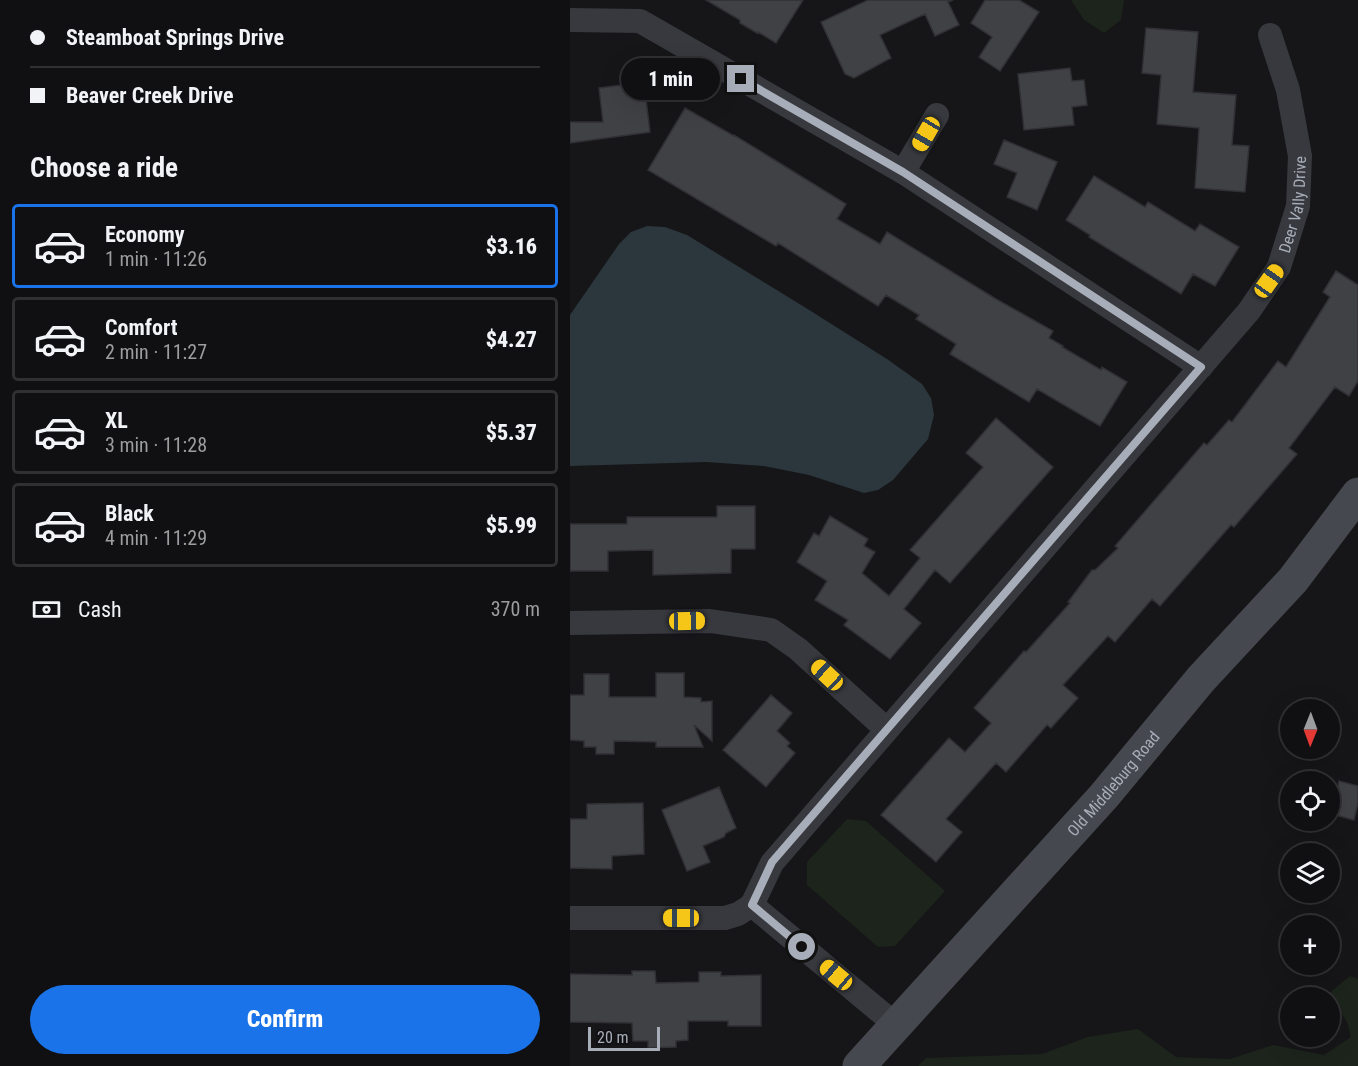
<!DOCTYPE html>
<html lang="en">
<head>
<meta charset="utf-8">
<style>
  body { margin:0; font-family:"Roboto Condensed",sans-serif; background:#1e1e20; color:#f1f3f6; height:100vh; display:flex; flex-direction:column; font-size:22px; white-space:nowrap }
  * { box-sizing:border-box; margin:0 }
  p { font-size:20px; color:#9c9d9f }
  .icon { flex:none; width:33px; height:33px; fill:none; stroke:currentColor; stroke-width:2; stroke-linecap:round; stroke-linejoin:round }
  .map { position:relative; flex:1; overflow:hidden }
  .side { display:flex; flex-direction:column; background:#101012; width:570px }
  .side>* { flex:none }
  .hud { display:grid; align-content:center; height:132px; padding:0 30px; background:#101012 }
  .needle { width:39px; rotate:181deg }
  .controls { position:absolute; left:710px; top:699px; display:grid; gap:12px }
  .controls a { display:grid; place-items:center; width:60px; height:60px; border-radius:50%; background:#101012; box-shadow:0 6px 24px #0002,0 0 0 2px #303032; font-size:30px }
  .scale { position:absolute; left:18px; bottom:15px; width:72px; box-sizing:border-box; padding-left:6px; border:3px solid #a8aeb9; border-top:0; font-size:16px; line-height:21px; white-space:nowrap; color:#a8aeb9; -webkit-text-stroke:4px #111113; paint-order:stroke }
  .end { position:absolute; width:27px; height:27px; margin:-14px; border:8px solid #a8aeb9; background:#111; box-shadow:0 0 0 3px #111 }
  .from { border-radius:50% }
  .bubble { position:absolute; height:42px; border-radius:21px; background:#101012; box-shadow:0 6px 24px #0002,0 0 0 2px #303032; font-size:20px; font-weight:800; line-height:42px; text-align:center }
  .car { position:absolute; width:18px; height:36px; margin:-18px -9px; border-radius:8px; box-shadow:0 0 4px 2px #0007; background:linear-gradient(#f5c518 24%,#345 0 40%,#f5c518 0 76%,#345 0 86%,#f5c518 0) }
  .hud b { display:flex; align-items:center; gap:21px; height:57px; font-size:22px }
  .hud b+b { border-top:2px solid #303032 }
  .hud i { width:15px; height:15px; background:#f1f3f6 }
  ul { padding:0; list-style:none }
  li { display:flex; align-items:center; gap:18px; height:84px; margin:0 12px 9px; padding:0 18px; border:3px solid #303032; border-radius:6px }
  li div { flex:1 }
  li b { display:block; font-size:22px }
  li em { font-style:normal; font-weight:800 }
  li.active { border-color:#1a73e8 }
  li>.icon { width:54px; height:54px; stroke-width:1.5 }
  h2 { padding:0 30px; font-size:27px; line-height:72px }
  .pay { display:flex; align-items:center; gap:15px; height:66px; padding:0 30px; font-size:22px }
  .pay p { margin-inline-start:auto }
  .button { display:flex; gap:12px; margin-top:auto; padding:12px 30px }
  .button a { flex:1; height:69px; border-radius:36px; background:#1a73e8; color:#fff; font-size:24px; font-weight:800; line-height:69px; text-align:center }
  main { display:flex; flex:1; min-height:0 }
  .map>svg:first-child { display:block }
  .green { fill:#1c241c }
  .water { fill:#2b373d }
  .building { fill:#404145; stroke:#303035; stroke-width:1.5 }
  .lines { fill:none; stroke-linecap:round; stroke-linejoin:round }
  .minor { stroke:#37393e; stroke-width:24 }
  .secondary { stroke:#45484e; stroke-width:33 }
  .route { stroke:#a8aeb9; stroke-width:8 }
  .labels { text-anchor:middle; stroke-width:6; stroke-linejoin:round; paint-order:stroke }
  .street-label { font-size:16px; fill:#a8aeb9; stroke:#111113 }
</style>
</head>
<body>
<main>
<section class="side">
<div class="hud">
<b><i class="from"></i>Steamboat Springs Drive</b>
<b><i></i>Beaver Creek Drive</b>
</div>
<h2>Choose a ride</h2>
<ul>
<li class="active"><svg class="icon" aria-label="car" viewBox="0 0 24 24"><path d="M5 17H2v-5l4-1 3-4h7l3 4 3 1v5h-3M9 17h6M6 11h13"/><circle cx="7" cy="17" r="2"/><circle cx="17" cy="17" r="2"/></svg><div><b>Economy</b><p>1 min · 11:26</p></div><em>$3.16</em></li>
<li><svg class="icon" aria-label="car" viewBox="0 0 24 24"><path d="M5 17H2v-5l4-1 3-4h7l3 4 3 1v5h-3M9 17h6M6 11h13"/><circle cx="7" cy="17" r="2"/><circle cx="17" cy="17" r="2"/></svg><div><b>Comfort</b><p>2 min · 11:27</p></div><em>$4.27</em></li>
<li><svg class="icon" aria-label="car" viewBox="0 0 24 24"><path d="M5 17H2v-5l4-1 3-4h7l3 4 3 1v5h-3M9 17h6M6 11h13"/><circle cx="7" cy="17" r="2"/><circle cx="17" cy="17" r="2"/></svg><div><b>XL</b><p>3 min · 11:28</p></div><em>$5.37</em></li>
<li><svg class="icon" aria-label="car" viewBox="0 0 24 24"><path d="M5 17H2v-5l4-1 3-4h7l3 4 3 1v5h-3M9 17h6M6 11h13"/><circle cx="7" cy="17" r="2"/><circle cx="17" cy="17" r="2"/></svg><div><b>Black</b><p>4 min · 11:29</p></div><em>$5.99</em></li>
</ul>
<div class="pay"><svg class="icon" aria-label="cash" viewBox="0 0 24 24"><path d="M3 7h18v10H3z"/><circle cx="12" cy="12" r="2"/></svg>Cash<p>370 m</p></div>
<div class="button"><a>Confirm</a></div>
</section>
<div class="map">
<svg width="788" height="1066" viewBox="0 0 788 1066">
  <rect width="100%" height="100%" fill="#161618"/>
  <!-- green -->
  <path class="green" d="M501 0H554L551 20 534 33 514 20Z
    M277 819 296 821 375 891 325 946 308 947 237 885V862Z
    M780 976 788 979V1066H348L356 1058 472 1054 518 1037 568 1029 606 1057 660 1059 703 1045 754 1055 781 1037 777 1022 758 994Z"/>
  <!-- water -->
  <path class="water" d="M77 226 95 227 117 235 236 308 317 359 352 384 361 398 364 415 358 439 323 480 308 490 294 493 239 475 194 466 136 462 0 466V315L49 244 61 232Z"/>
  <!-- building -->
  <path class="building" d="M136 0H233L206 43 188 32 187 33 170 23V20Z
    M298 0H383L378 2 389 25 365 36 355 14 310 35 321 58 284 78 275 74 251 22Z
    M415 0H449L469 12 430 71 409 57 422 37 401 23Z
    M576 28 628 32 623 92 666 95 662 145 679 146 675 192 625 188 629 128 587 124 591 75 572 73Z
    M500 68 502 81 514 80 517 105 502 107 504 125 454 130 448 74Z
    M74 82 80 132 0 143V122H33L29 88Z
    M115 108 164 136V135L276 204 267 219 310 244 317 232 426 299 483 331 479 338 493 346 492 347 531 370 532 367 557 382 530 426 467 389 459 402 380 354 386 344 346 319 349 315 316 295 308 306 208 243 206 246 78 170Z
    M434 140 487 162 467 210 437 197 447 173 424 164Z
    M524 176 575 207 578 202 625 231 630 224 669 247 645 286 623 274 611 294 519 237 520 235 496 220Z
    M766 271 788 285V381L779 396 765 387 719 448 727 454 664 527 661 525 590 606 582 599 545 642 538 636 493 685 508 698 481 728 477 725 436 772 426 763 376 819 392 832 366 862 311 815 379 738 395 752 421 723 404 708 454 651 456 652 500 603 498 602 522 570H525L548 548 545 546 634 443 637 445 659 420 662 422 708 361 716 367 760 297 753 292Z
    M426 418 483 467 380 583 365 570 334 609 351 623 320 659 274 625 278 620 245 600 257 581 227 562 244 533 249 536 260 516 298 539 294 546 305 552 292 573 319 596 350 558 340 550 413 467 396 453Z
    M147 506H185V549H161V573L83 575V550L38 551V571H0V524H57V517H147Z
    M86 673H114V697L131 698V702L142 701V741L124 725 133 747H86V742L44 741V754H26V747H14V741L0 740V695H14V674H39V697H86Z
    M201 695 222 713 207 731 220 743 217 746 225 753 196 787 153 750Z
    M769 781 788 786V803L784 820 761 814Z
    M149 787 166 828 156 833 154 837 133 846 140 862 117 871 92 810Z
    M73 803 74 854 42 856V869L0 868V819H17V804Z
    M62 971H85L86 983 129 982V972H151V976L191 975V1026H158V1021H118V1040L106 1041V1047L78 1048V1041H63L62 1023 0 1022V974L62 975Z"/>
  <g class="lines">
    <!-- minor -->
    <g class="minor">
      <path d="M0 20 70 21 333 172 631 367"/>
      <path d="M333 172 367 115"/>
      <path d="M0 623 140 621 201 630 228 649 316 729"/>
      <path id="s1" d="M182 905 202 863 679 311 709 267 728 206 730 156 718 90 700 35"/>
      <path d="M182 905 326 1025"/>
      <path d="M0 918H155L168 914 182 905"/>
    </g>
    <!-- secondary -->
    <path class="secondary" id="s2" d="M289 1066 534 796 631 679 723 580 788 494"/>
  </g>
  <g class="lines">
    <!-- route -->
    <path class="route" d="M171 79 333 172 631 367 202 862 182 905 232 947"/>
  </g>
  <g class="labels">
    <!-- street labels -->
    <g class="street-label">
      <text dy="6" stroke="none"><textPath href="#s1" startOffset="894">Deer Vally Drive</textPath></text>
      <text dy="6" stroke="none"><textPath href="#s2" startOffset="380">Old Middleburg Road</textPath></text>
    </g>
  </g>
</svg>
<div class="controls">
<a><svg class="needle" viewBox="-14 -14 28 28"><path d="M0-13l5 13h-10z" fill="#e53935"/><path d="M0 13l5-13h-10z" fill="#9c9d9f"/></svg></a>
<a><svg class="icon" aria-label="locate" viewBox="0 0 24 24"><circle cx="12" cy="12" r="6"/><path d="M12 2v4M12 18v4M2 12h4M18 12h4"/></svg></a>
<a><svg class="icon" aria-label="layers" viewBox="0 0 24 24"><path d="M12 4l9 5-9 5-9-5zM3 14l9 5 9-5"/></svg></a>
<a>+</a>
<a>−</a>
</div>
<div class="scale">20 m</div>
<i class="end from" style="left:232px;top:947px"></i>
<i class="end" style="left:171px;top:79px"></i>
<div class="bubble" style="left:51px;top:58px;width:99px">1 min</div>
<i class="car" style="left:356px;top:134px;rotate:210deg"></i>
<i class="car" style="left:699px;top:281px;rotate:35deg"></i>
<i class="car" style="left:117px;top:621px;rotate:89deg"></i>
<i class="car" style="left:257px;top:675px;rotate:313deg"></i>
<i class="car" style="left:111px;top:918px;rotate:270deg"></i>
<i class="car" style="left:266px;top:975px;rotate:310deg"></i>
</div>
</main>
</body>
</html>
